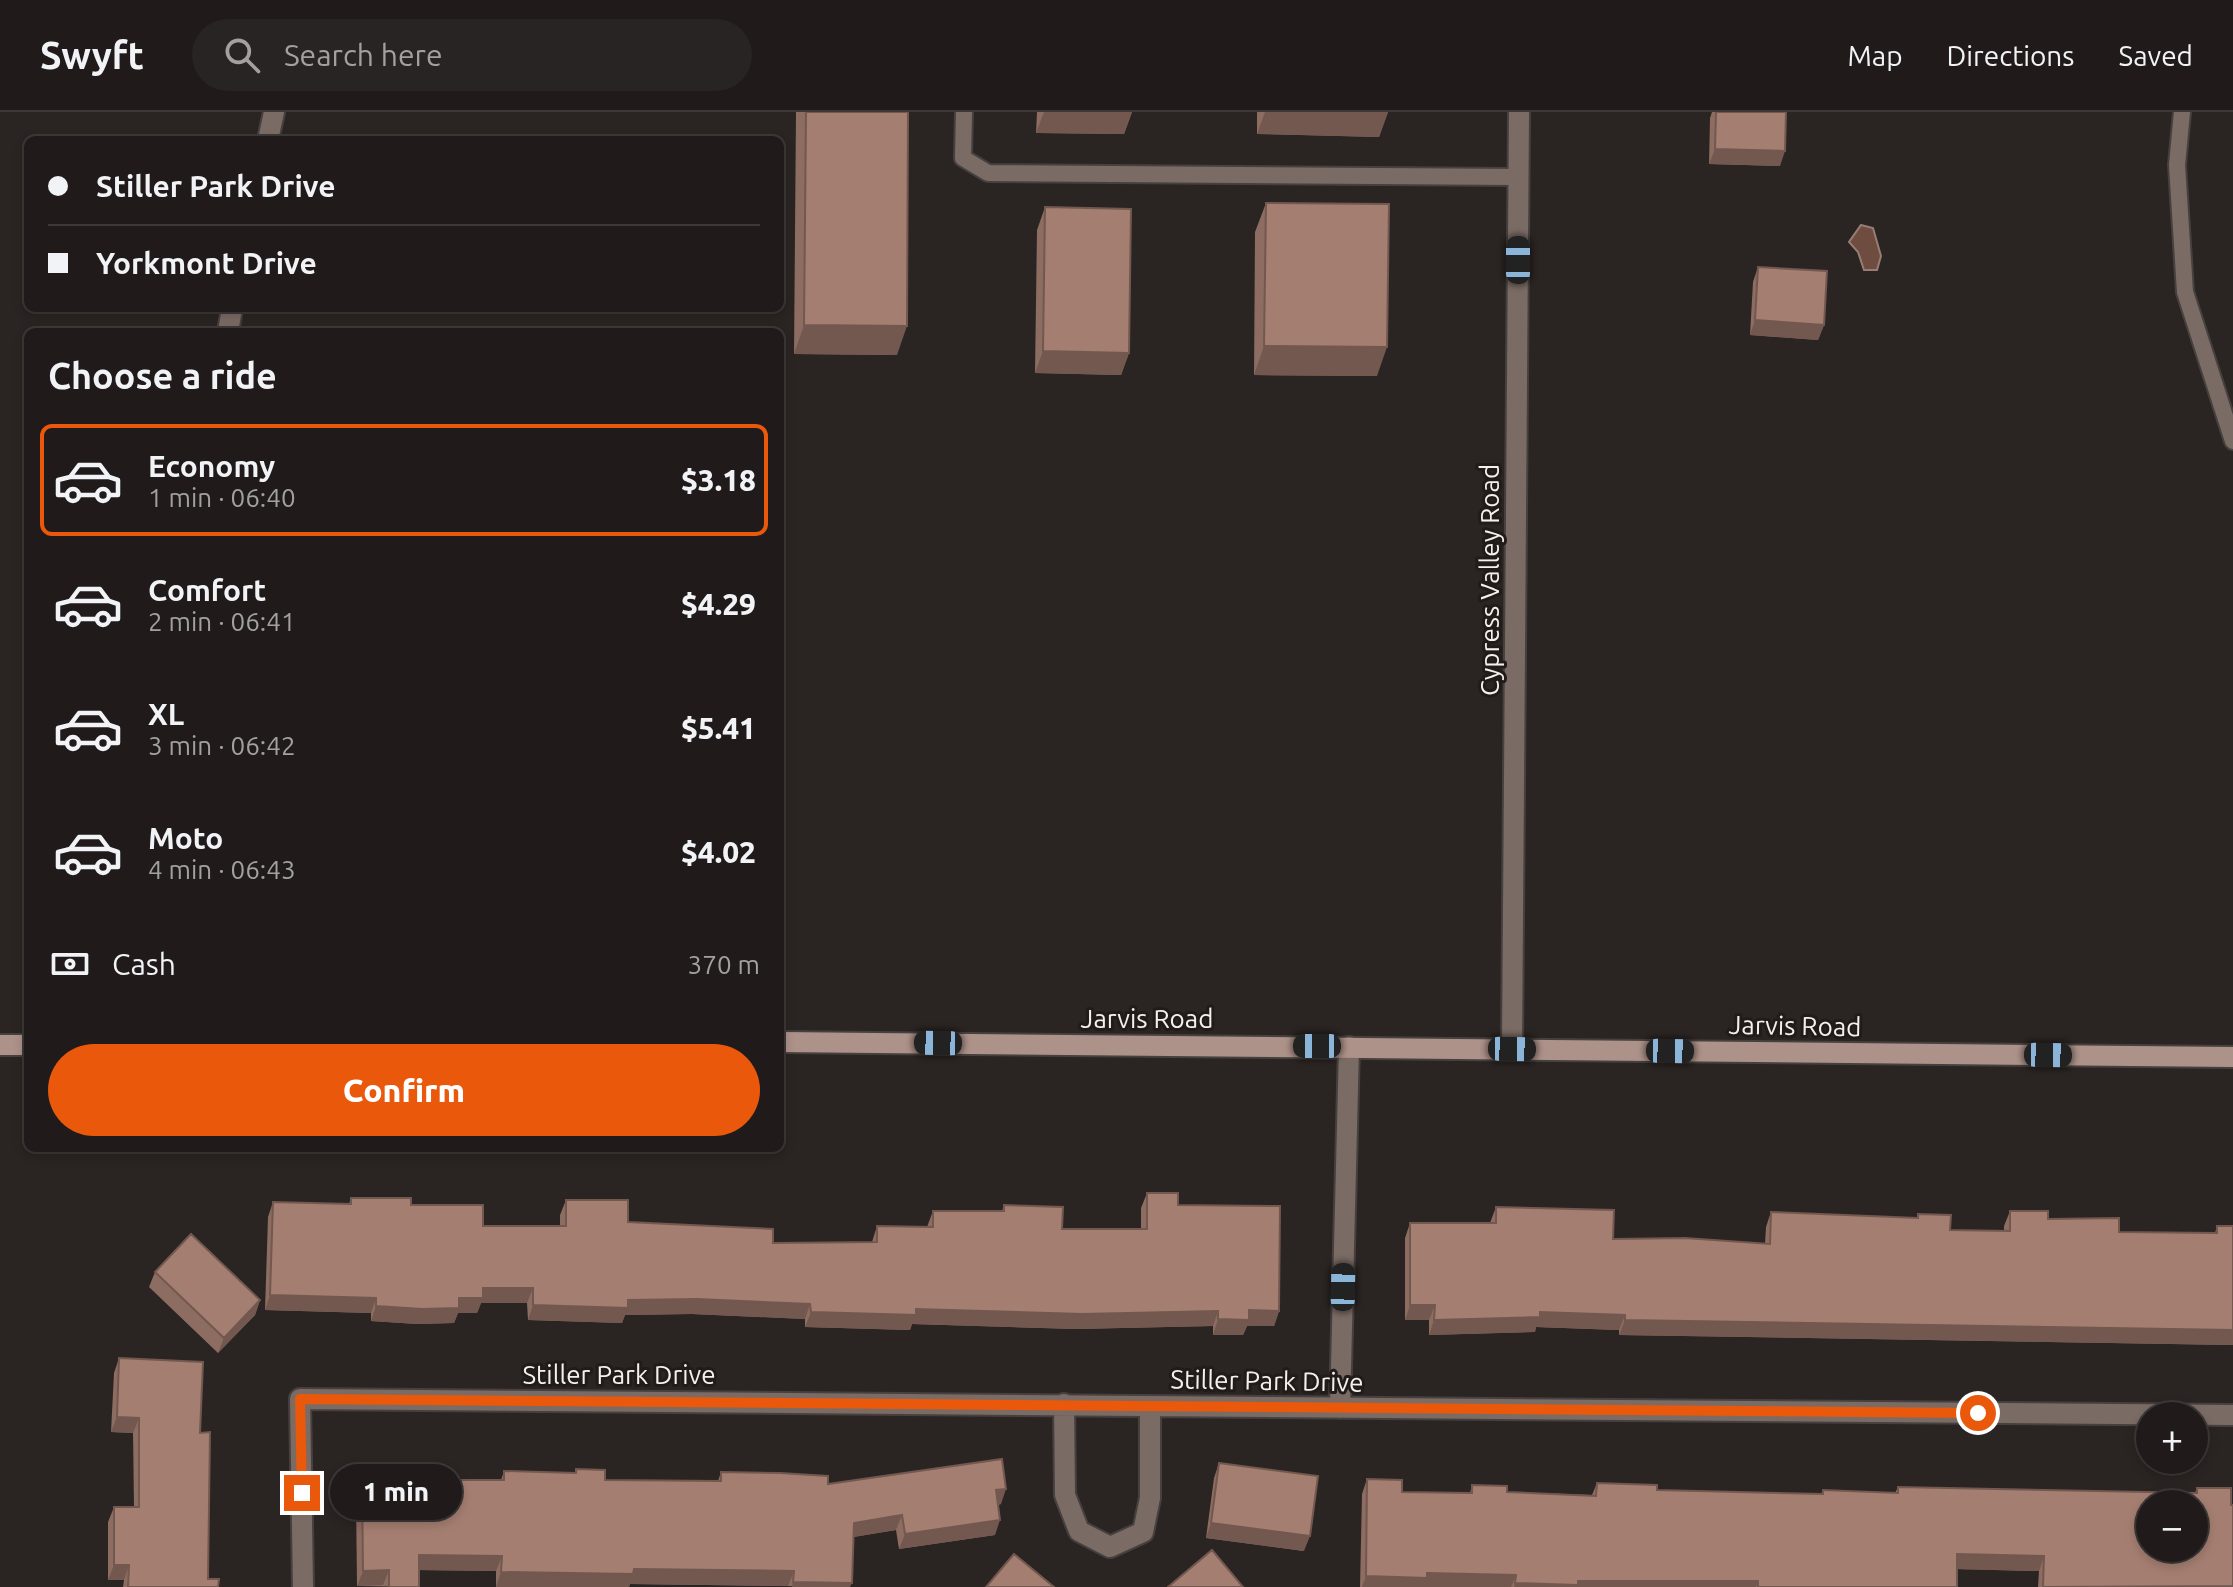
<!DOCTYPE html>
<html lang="en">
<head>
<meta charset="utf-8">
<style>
  body { margin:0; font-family:Ubuntu,sans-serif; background:#282423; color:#f1f3f6; height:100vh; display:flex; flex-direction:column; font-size:30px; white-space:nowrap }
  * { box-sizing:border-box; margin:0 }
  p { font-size:26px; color:#a2a1a2 }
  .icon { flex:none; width:44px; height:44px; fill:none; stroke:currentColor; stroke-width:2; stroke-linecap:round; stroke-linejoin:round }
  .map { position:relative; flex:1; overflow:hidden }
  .drawer { position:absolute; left:24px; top:216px; width:760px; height:824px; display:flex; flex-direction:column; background:#201b1a; border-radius:12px; box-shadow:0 4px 12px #0003,0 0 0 2px #3d3939 }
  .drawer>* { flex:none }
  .hud { position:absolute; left:24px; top:24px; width:760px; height:176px; border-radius:12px; box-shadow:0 4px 12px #0003,0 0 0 2px #3d3939; display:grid; align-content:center; height:176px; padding:0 24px; background:#201b1a }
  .tools { position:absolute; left:2136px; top:1290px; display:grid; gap:16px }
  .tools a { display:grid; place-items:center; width:72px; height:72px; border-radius:50%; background:#201b1a; box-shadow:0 4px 12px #0003,0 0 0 2px #3d3939; font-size:40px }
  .end { position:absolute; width:36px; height:36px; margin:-18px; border:10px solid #ea580c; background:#fff; box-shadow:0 0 0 4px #fff }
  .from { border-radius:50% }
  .bubble { position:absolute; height:56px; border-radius:28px; background:#201b1a; box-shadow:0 4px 12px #0003,0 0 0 2px #3d3939; font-size:26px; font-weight:800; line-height:56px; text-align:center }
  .car { position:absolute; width:24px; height:48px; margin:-24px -12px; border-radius:10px; box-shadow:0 0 6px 2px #0007; background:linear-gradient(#222 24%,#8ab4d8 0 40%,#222 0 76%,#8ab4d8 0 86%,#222 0) }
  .hud b { display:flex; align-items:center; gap:28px; height:76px; font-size:30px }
  .hud b+b { border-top:2px solid #3d3939 }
  .hud i { width:20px; height:20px; background:#f1f3f6 }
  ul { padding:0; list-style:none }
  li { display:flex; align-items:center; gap:24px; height:112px; margin:0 16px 12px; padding:0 8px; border:4px solid transparent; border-radius:12px }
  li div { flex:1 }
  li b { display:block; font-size:30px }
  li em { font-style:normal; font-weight:800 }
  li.selected { border-color:#ea580c }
  li>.icon { width:72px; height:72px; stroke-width:1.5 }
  h2 { padding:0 24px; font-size:36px; line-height:96px }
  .pay { display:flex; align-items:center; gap:20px; height:88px; padding:0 24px; font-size:30px }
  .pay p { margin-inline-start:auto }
  .button { display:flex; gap:16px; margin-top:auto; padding:16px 24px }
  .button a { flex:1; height:92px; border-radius:48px; background:#ea580c; color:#fff; font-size:32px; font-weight:800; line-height:92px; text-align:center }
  header { display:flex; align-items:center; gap:48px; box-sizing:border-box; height:112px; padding:0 40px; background:#201b1a; border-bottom:2px solid #3d3939 }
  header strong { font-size:38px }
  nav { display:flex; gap:44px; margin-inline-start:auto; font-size:28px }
  .search { width:560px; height:72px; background:#282423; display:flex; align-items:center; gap:20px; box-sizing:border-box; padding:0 28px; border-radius:44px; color:#a2a1a2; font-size:30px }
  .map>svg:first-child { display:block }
  .water { fill:#6f4c40; stroke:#977d74; stroke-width:2 }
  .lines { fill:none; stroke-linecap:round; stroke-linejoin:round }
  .lane-casing { stroke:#46413f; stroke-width:20 }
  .street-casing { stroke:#46413f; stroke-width:24 }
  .secondary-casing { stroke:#46413f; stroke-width:24 }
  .lane { stroke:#7b6b65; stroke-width:16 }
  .street { stroke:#7b6b65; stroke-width:20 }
  .secondary { stroke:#ad9289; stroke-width:20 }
  .wall { fill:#8d6c61 }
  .shaded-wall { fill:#73584f }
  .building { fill:#a47e71; stroke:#73584f; stroke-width:2; fill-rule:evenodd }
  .route { stroke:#ea580c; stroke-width:10 }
  .labels { text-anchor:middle; stroke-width:6; stroke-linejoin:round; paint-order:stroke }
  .street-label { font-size:26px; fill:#f4f0ee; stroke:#211b19 }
</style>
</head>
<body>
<header>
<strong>Swyft</strong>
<div class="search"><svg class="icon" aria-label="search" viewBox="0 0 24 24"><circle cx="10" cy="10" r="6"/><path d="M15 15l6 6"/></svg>Search here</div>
<nav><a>Map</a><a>Directions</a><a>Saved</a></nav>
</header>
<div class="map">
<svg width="2233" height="1475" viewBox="0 0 2233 1475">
  <rect width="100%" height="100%" fill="#2a2422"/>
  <!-- water -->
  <path class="water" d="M1861 113 1873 116 1881 144 1877 158H1864L1858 140 1849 130Z"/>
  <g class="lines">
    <!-- lane casing -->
    <g class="lane-casing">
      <path id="lane" d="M964 0 963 46 988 61 1518 65
        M2182 0 2177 53 2185 180 2233 329"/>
    </g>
    <!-- street casing -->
    <g class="street-casing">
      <path id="street" d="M268 28 274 0
        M228 220 232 196
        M1512 937 1519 0
        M1064 1292 1065 1383 1079 1419 1110 1435 1143 1420 1150 1386V1294
        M1340 1296 1349 935
        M303 1475 300 1287 2233 1303"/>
    </g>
    <!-- secondary casing -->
    <g class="secondary-casing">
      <path id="secondary" d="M780 930 2233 945
        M0 933H28"/>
    </g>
    <!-- lane -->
    <use href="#lane" class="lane"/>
    <!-- street -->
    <use href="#street" class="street"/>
    <!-- secondary -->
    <use href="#secondary" class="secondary"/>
  </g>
  <!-- wall -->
  <path class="wall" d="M796 0H908L897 243 794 242Z
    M1037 0H1132L1124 22 1036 21Z
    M1257 0H1388L1379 25 1257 22Z
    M1712 0H1786L1780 54 1709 52 1710 6Z
    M1266 91 1377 264 1254 263 1255 120Z
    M1045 95 1129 241 1121 263 1035 261 1037 118Z
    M1758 155 1824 213 1818 228 1750 223 1753 170Z
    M1147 1081 1178 1093 1279 1199 1274 1214H1247L1243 1223H1213V1214L1076 1217 912 1212 910 1218 805 1215V1207L692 1202 625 1203 622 1211 528 1208 527 1191H481L477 1201H458L454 1211 417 1212 371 1209V1201L265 1198 268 1105 273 1090 349 1092 351 1086 411 1093 483 1114H560V1103L566 1088 628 1110 773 1131 872 1130 877 1114 927 1115 933 1099H1002L1004 1093 1062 1117H1141V1096Z
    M1496 1095 1613 1127 1765 1132 1766 1115 1771 1100 1917 1106 1918 1102 1950 1118 2004 1119V1114L2010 1099 2119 1120 2215 1121 2217 1114 2233 1233 1619 1223V1218L1536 1215 1535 1220 1429 1223V1208H1405V1126L1410 1111H1490Z
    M155 1160 260 1188 255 1203 218 1241 149 1175Z
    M119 1246 200 1321 208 1467 218 1475H123L124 1468H108V1410L114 1395H134L133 1321 111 1320 114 1261Z
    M1219 1351 1304 1439 1206 1426 1214 1366Z
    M576 1357 605 1368 718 1369 721 1360 1001 1392 998 1393 995 1423 899 1437 896 1418 853 1425 850 1475 630 1472 629 1475H496V1459L419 1458V1475L357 1474 356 1383 362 1368H501L504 1359 575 1361Z
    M1367 1367 1402 1380 1470 1381 1472 1373 1507 1380 1592 1383 1597 1371 1657 1378 1821 1382 1823 1378 1895 1381 1898 1375 2195 1381 2197 1376 2233 1475H2038L2039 1459 1957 1457V1475H1360L1362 1382Z"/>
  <!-- shaded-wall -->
  <path class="shaded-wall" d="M1044 0H1132L1124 22 1036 21Z
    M1265 0H1388L1379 25 1257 22Z
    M1715 37 1785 39 1780 54 1709 52Z
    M1755 208 1824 213 1818 228 1750 223Z
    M804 213 907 214 897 243 794 242Z
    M1264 234 1387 235 1377 264 1254 263Z
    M1043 239 1129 241 1121 263 1035 261Z
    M483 1176H533L527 1191H481L477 1201H458L454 1211 417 1212 371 1209 376 1194 459 1186Z
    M270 1183 376 1186 371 1201 265 1198Z
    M697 1187 810 1192 805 1207 692 1202 625 1203 622 1211 528 1208 533 1193 628 1188Z
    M260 1188 255 1203 218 1241 224 1226Z
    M1410 1193H1435L1429 1208H1405Z
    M916 1197 1218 1199 1213 1214 1076 1217 912 1212 910 1218 805 1215 811 1200Z
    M1249 1198 1279 1199 1274 1214H1247L1243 1223H1213L1218 1207Z
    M1540 1200 1625 1203 1619 1218 1536 1215 1535 1220 1429 1223 1434 1208Z
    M1625 1208 2233 1218V1233L1619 1223Z
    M117 1305 139 1306 133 1321 111 1320Z
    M1006 1377 1001 1392 991 1394 996 1378Z
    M902 1403 896 1418 848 1426 854 1411Z
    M1000 1408 995 1423 899 1437 905 1422Z
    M1211 1411 1310 1424 1304 1439 1206 1426Z
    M1957 1442 2044 1444 2039 1459 1952 1457Z
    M419 1443 502 1444 496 1459 413 1458Z
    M114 1453H129L124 1468H108Z
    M634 1457 794 1459 788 1474 630 1472 629 1475H496L501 1460Z
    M389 1458 383 1473 357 1474 363 1459Z
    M1427 1461 1516 1463 1511 1475H1362L1366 1464Z
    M1578 1469H1758L1756 1475H1514L1515 1471Z
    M793 1470 852 1471 850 1475H792Z"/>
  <!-- building -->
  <path class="building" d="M806 0H908L907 214 804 213Z
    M1716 0H1786L1785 39 1715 37Z
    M1266 91 1389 92 1387 235 1264 234Z
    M1045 95 1131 97 1129 241 1043 239Z
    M1758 155 1827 159 1824 213 1755 208Z
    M1147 1081H1178V1093L1280 1094 1279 1199 1249 1198V1208L1218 1207V1199L1082 1202 916 1197V1203L811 1200 810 1192 697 1187 628 1188V1196L533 1193V1176H483V1186H459V1196L422 1197 376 1194V1186L270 1183 273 1090 351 1092V1086H411V1093H483V1114H566V1088H628V1110L773 1117V1131L877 1130V1114L933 1115V1099H1004V1093L1063 1095 1062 1117H1147Z
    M1496 1095 1614 1098 1613 1127 1685 1126 1770 1132 1771 1100 1918 1106V1102L1951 1103 1950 1118 2010 1119V1099H2048V1107L2119 1106V1120L2217 1121V1114H2233V1218L1625 1208V1203L1540 1200V1205L1434 1208 1435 1193H1410V1111H1496Z
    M191 1122 260 1188 224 1226 155 1160Z
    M119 1246 203 1250 200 1321 210 1320 208 1467H219L218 1475H128L129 1453H114V1395H139V1306L117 1305Z
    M1002 1347 1006 1377 996 1378 1000 1408 905 1422 902 1403 854 1411 852 1471 793 1470 794 1459 634 1457 633 1462 501 1460 502 1444 419 1443V1475H389V1458L363 1459 362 1368H504V1359L576 1361V1357L605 1358V1368L721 1369V1360L780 1361 828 1364V1372Z
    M1219 1351 1318 1364 1310 1424 1211 1411Z
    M1367 1367 1402 1368V1380L1472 1381V1373L1507 1374V1380L1596 1384 1597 1371 1657 1373V1378L1823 1382V1378L1898 1381V1375L2197 1381V1376H2231V1393H2233V1474L2043 1475 2044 1444 1957 1442V1475H1758V1469H1578V1473L1515 1471 1516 1463 1427 1461V1466L1366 1464ZM2150 1392H2194V1436H2150Z
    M1212 1438 1243 1475H1168Z
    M1014 1442 1054 1475H986Z"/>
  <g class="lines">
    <!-- route -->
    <path class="route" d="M302 1381 300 1287 1978 1301"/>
  </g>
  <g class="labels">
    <!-- street labels -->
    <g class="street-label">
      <text transform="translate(1490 468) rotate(-90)" y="9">Cypress Valley Road</text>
      <text x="1147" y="916">Jarvis Road</text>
      <text transform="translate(1795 914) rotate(1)" y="9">Jarvis Road</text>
      <text x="619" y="1272">Stiller Park Drive</text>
      <text transform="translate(1267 1269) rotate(1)" y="9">Stiller Park Drive</text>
    </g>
  </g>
</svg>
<div class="tools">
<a>+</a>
<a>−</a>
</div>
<i class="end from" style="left:1978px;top:1301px"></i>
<i class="end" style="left:302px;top:1381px"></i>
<div class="bubble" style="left:330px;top:1352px;width:132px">1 min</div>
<i class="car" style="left:1518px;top:148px;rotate:0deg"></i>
<i class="car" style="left:938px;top:931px;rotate:271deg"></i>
<i class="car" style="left:1317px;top:934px;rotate:270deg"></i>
<i class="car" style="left:1512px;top:937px;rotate:91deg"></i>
<i class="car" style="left:1670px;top:939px;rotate:91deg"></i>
<i class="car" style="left:2048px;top:943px;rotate:91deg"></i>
<i class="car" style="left:1343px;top:1175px;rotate:1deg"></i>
<div class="hud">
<b><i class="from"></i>Stiller Park Drive</b>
<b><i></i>Yorkmont Drive</b>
</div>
<section class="drawer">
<h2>Choose a ride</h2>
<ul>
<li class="selected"><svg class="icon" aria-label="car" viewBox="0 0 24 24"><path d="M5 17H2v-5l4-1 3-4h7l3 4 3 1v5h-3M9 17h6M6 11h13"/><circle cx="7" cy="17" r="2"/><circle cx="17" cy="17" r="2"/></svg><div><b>Economy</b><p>1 min · 06:40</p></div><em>$3.18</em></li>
<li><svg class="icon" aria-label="car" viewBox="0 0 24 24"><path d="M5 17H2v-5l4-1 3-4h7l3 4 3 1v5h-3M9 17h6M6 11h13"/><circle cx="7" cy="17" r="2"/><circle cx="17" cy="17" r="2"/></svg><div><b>Comfort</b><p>2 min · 06:41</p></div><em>$4.29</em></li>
<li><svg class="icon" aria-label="car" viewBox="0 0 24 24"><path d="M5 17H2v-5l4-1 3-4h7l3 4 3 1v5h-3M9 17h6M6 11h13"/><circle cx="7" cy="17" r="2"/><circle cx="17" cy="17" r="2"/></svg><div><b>XL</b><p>3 min · 06:42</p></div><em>$5.41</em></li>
<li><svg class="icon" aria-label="car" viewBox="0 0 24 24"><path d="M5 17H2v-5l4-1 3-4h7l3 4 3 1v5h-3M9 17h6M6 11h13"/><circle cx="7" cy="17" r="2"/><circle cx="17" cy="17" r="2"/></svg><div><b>Moto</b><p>4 min · 06:43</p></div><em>$4.02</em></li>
</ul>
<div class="pay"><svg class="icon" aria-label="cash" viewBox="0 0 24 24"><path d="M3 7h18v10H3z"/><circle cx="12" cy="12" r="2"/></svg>Cash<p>370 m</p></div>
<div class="button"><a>Confirm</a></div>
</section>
</div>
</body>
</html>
